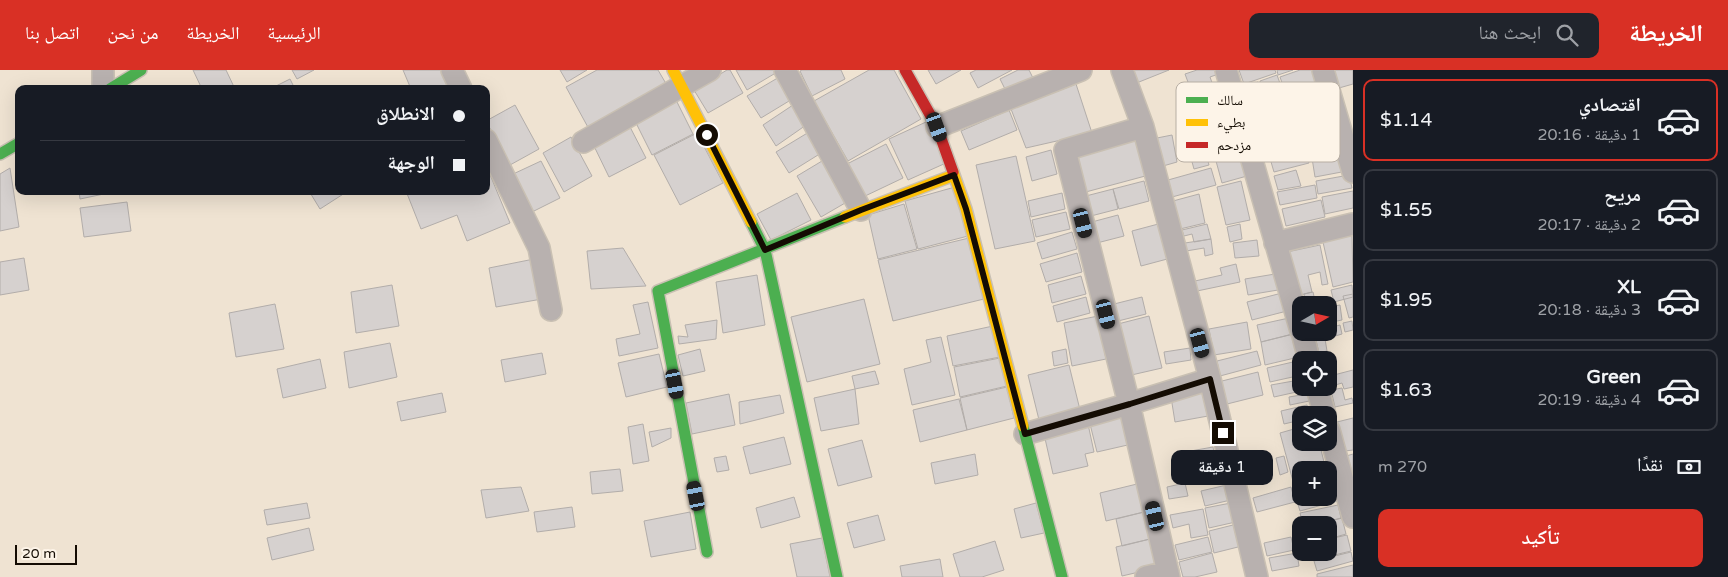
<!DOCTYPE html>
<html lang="ar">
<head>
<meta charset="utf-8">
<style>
  body { margin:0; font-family:"Varela Round","Noto Naskh Arabic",sans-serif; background:#20242c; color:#f1f3f6; direction:rtl; height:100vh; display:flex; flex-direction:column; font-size:19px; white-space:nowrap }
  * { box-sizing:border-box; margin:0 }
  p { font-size:16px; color:#9ea1a6 }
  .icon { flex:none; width:28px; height:28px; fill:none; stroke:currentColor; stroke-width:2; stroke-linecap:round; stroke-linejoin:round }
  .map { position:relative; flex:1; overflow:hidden; direction:ltr }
  .details { display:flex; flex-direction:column; background:#171b24; width:375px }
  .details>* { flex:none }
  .banner { position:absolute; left:15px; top:15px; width:475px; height:110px; border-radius:10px; box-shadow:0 5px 20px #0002; direction:rtl; display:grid; align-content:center; height:110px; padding:0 25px; background:#171b24 }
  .needle { width:32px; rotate:81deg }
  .controls { position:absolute; left:1292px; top:226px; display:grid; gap:10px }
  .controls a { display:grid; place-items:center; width:45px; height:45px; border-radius:10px; background:#171b24; box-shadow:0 5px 20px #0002; font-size:25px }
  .scale { position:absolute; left:15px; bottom:12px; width:62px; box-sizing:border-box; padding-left:5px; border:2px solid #140c03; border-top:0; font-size:14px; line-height:18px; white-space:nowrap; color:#140c03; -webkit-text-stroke:4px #fdf4e8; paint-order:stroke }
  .end { position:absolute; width:22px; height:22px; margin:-11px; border:6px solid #140c03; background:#fff; box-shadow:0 0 0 2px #fff }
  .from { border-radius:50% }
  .bubble { position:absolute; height:35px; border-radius:10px; background:#171b24; box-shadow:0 5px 20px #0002; font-size:16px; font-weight:600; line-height:35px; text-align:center; direction:rtl }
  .car { position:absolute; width:15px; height:30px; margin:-15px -8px; border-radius:6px; box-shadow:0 0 4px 1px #0007; background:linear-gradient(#222 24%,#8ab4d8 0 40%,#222 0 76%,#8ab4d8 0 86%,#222 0) }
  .banner b { display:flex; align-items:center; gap:18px; height:48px; font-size:19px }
  .banner b+b { border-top:1px solid #363941 }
  .banner i { width:12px; height:12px; background:#f1f3f6 }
  ul { padding:9px 0 0; list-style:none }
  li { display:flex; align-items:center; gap:15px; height:82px; margin:0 10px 8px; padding:0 15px; border:2px solid #363941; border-radius:10px }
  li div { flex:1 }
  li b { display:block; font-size:19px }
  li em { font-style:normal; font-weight:600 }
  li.current { border-color:#d93025 }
  li>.icon { width:45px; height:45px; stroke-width:1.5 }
  .pay { display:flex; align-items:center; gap:12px; height:55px; padding:0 25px; font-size:19px }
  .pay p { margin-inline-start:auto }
  .primary-button { display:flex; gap:10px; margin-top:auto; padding:10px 25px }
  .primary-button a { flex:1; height:58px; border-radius:10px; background:#d93025; color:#fff; font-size:20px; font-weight:600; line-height:58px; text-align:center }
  header { display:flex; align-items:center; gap:30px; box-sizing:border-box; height:70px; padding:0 25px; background:#d93025; color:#fff }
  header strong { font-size:24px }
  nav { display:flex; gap:28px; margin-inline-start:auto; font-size:18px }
  .search { width:350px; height:45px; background:#20242c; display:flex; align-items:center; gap:12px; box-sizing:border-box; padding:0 18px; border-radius:10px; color:#9ea1a6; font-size:19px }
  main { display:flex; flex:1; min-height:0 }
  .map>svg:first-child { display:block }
  .building { fill:#d6d1cf; stroke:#b2adaa }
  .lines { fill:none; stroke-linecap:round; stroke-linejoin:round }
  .street-casing { stroke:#c9c0b3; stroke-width:24 }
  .fast-casing { stroke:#c9c0b3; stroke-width:14 }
  .slow-casing { stroke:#c9c0b3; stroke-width:14 }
  .jam-casing { stroke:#c9c0b3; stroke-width:14 }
  .street { stroke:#b8b1af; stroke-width:21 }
  .fast { stroke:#4caf50; stroke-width:11 }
  .slow { stroke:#ffc107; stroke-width:11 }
  .jam { stroke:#c62828; stroke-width:11 }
  .route { stroke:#140c03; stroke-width:6 }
  .key { fill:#fdf4e8; stroke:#b7aea3; stroke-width:1 }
  .key-label { font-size:14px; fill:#140c03 }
</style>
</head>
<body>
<header>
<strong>الخريطة</strong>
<div class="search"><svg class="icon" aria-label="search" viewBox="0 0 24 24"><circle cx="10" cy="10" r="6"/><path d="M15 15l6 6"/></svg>ابحث هنا</div>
<nav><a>الرئيسية</a><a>الخريطة</a><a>من نحن</a><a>اتصل بنا</a></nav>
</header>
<main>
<section class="details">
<ul>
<li class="current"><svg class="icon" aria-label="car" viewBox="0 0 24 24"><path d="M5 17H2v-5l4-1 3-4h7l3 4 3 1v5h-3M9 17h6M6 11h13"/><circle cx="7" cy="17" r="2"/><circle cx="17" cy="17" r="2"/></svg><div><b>اقتصادي</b><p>1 دقيقة · 20:16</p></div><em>$1.14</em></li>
<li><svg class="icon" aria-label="car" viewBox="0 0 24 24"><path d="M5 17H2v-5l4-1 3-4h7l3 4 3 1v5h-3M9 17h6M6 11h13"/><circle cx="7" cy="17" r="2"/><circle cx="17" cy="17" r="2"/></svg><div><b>مريح</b><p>2 دقيقة · 20:17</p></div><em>$1.55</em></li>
<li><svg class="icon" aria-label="car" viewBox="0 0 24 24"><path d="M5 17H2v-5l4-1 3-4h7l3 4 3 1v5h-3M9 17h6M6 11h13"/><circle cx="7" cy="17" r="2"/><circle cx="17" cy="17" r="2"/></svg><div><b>XL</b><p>3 دقيقة · 20:18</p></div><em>$1.95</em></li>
<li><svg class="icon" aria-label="car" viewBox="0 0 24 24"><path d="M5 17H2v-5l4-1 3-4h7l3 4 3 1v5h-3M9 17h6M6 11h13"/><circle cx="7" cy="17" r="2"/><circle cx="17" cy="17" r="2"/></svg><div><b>Green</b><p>4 دقيقة · 20:19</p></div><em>$1.63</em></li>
</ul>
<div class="pay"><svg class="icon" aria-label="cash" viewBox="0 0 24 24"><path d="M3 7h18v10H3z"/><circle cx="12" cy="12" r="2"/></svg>نقدًا<p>270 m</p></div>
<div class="primary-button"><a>تأكيد</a></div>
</section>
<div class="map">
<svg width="1353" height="507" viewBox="0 0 1353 507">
  <rect width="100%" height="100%" fill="#efe3d2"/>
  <!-- building -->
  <path class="building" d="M193 0H226L235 19H202Z
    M292 0H314L297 9Z
    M403 0H443L451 19H411Z
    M560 0H587L567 12Z
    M597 0H658L668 17 590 61 566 17Z
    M727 0H730L743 23 708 43 694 20Z
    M736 0H778L779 1 747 20Z
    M802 0H841L845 9 812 26 800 1Z
    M869 0H894L921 49 848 91 814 31Z
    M928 0H961L936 14Z
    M976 0H1012L978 18 970 3Z
    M1018 0H1029L1033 8 1005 19 1000 9Z
    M1129 0H1169L1134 14Z
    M1197 0H1223L1224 2 1210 7 1216 24 1195 31 1185 4Z
    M1239 0H1275L1276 3 1244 14Z
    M1277 0H1293L1278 5Z
    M1300 0H1315L1320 13 1286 24 1280 7Z
    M1334 0H1353V14L1339 18Z
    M1277 5 1301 72 1274 81 1267 64 1260 66 1252 42 1269 36 1260 11Z
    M781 6 794 28 761 48 747 26Z
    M290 9 295 19H270Z
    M1258 12 1262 24 1248 29 1243 17Z
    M1076 14 1092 63 1026 78 1011 39Z
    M676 30 693 64 652 85 635 51Z
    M796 33 809 53 776 76 763 55Z
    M515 35 539 79 510 95 486 51Z
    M1009 40 1017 60 969 80 961 61Z
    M926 52 946 93 908 110 889 69Z
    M629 55 646 88 609 107 593 74Z
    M814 59 826 80 789 103 776 82Z
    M1337 61 1342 77 1310 86 1306 70Z
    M697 63 723 113 680 135 654 85Z
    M1172 65 1177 92 1163 96 1157 68Z
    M571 67 592 106 564 122 543 83Z
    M1139 68 1149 105 1082 123 1072 86Z
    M1202 70 1209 95 1194 99 1187 74Z
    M886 74 903 108 863 127 847 94Z
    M1304 76 1309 93 1274 102 1269 85Z
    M1051 80 1057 104 1032 111 1026 87Z
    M1343 82 1347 101 1315 107 1312 88Z
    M1242 85 1247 106 1222 113 1216 91Z
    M1016 86 1035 171 995 179 976 95Z
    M827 88 852 129 821 147 797 106Z
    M541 91 560 128 530 143 511 105Z
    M486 95 510 153 467 171 457 145 421 159 406 121H486Z
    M10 98 19 157 0 161V104Z
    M1211 98 1216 115 1172 127 1168 110Z
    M1296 100 1301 116 1278 120 1274 106Z
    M1349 105 1352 118 1318 124 1316 111Z
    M1144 111 1149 131 1119 139 1113 119Z
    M1241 111 1250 150 1226 155 1217 117Z
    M1315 115 1317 128 1280 135 1277 122Z
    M955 117 968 166 918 179 905 131Z
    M1113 119 1118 139 1087 147 1082 127Z
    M79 121H118L80 129Z
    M309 121H348L320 139Z
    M1353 121V138L1325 144 1322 127Z
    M797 123 811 150 771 170 757 144Z
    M1062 123 1065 139 1031 147 1028 131Z
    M1199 124 1205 153 1180 159 1173 131Z
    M1321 130 1325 147 1286 156 1282 139Z
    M127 132 131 161 84 167 80 138Z
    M904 134 917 179 878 189 868 145Z
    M1066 142 1070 159 1036 167 1032 150Z
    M1118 145 1124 166 1093 174 1088 153Z
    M1162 153 1171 188 1141 196 1132 161Z
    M1207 154 1211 169 1194 172 1192 164 1184 166 1182 160Z
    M1240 154 1242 169 1230 172 1227 157Z
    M1072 162 1077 179 1042 189 1037 173Z
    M1352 165 1353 212 1333 217 1323 172Z
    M969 168 984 229 893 251 878 190Z
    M1211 169 1213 184 1205 186 1204 178 1186 181 1185 173Z
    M1257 170 1259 186 1235 188 1233 173Z
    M1320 175 1328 214 1322 215 1320 202 1308 205 1312 222 1296 226 1287 182Z
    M623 178 646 216 591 219 587 181Z
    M1077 183 1082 202 1046 212 1040 194Z
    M24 188 29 220 0 225V192Z
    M534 189 542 229 496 237 489 198Z
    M1236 194 1240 212 1197 221 1195 211 1222 205 1220 198Z
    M1275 204 1278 220 1248 225 1245 209Z
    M757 205 765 255 723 263 716 212Z
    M1081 206 1086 224 1052 233 1048 215Z
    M392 215 399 256 356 263 351 222Z
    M1352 215 1353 227 1334 232 1331 220Z
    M1313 222 1316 235H1306L1304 224Z
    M1282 223 1287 241 1252 250 1247 232Z
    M1353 224V247L1349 248 1343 226Z
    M1086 227 1090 243 1057 252 1053 236Z
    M1142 227 1146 244 1114 252 1110 235Z
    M864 229 880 294 807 312 791 247Z
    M648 232 658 278 619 286 616 269 640 264 633 235Z
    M275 234 284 279 236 287 229 243Z
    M1340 235 1342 250 1332 252 1330 237Z
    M1098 246 1106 289 1072 296 1064 253Z
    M1149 246 1162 298 1127 306 1114 255Z
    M1289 248 1293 264 1261 272 1257 255Z
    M717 250 716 269 679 274 678 266 688 267 685 255Z
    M1352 251 1353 260 1345 262 1343 253Z
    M1247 252 1251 279 1214 285 1209 259Z
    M1340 255 1342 264 1325 269 1327 281 1319 283 1314 262H1329V258Z
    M993 256 1000 287 953 296 947 266Z
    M1293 264 1299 287 1265 295 1261 272Z
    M941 267 955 325 912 335 904 299 931 292 926 270Z
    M390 273 397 307 349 318 344 282Z
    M1190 278 1191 290 1166 294 1164 282Z
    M700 279 705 301 683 306 678 285Z
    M1066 279 1068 293 1054 296 1052 282Z
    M1257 281 1261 295 1220 306 1217 291Z
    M542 283 546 304 505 312 501 290Z
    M659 284 667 317 626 327 618 293Z
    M1000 288 1007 316 960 327 954 297Z
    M320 289 326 318 283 328 277 299Z
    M1293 292 1297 306 1270 312 1267 298Z
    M1069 295 1081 344 1040 354 1028 305Z
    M1353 300V317L1344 319 1342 313 1332 316 1330 306Z
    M875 301 879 314 855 319 852 306Z
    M1258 302 1263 325 1223 335 1218 312Z
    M1299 310 1301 321 1274 327 1271 315Z
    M1007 317 1014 348 967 360 960 328Z
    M1342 318 1345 330 1352 328 1353 333 1335 337 1331 320Z
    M855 319 859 354 821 361 814 328Z
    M1204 322 1208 346 1175 352 1171 327Z
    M442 323 446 342 401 351 397 332Z
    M1313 323 1314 330 1290 335 1289 327Z
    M729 324 735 355 692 364 686 333Z
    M780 325 784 343 740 354 739 332Z
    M959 329 967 360 920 372 913 340Z
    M1307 335 1309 345H1301V350L1284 354 1281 341Z
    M1124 341 1132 374 1097 382 1089 350Z
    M1353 348V380L1345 381 1337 352Z
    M643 354 649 391 633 394 628 357Z
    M1088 354 1094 382 1085 384 1088 396 1053 404 1044 364Z
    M1301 357V372H1319L1326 400H1301V413L1294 415 1280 363Z
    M671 358V368L652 377 649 362Z
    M784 367 791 394 750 404 743 377Z
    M862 370 872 407 838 416 828 379Z
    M1213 377 1216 395 1188 400 1185 382Z
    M975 384 978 405 935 414 931 393Z
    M1353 384V407L1349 408 1343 387Z
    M726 386 729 400 717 402 714 388Z
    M1284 386 1288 402 1280 405 1276 388Z
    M620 399 623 421 592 424 590 402Z
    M1185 413 1188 426 1169 429 1167 417Z
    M1137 414 1144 442 1106 451 1100 423Z
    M1231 414 1235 429 1205 436 1201 421Z
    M1301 415V425L1298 426 1295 416Z
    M521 417 529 441 486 448 481 420Z
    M1291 417 1295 432 1257 442 1253 428Z
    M1334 421 1337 431 1300 441 1297 431 1311 428H1329V423Z
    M794 427 800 447 761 458 756 438Z
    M1236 432 1240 451 1209 458 1205 438Z
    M307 433 310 448 267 455 264 440Z
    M1036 433 1044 463 1021 468 1014 439Z
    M1338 435 1341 448 1314 455H1303L1300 443Z
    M572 437 575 457 537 462 534 442Z
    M1203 439 1208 465 1191 468 1189 454 1173 458 1170 445Z
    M690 442 696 479 651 487 644 451Z
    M1144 442 1150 469 1122 476 1116 449Z
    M878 445 885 470 854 478 847 453Z
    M1342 448 1346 464 1329 469V455H1316Z
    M1241 453 1246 475 1214 483 1209 461Z
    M309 458 314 480 272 490 267 468Z
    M1347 465 1351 481 1314 490 1312 482H1329V469Z
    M1208 467 1212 482 1179 490 1175 475Z
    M1291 467 1294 480 1267 486 1264 473Z
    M822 468 830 507H797L790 474Z
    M1150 469 1156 498 1122 506 1116 477Z
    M995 471 1004 500 982 507H960L953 484Z
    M1351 482 1353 491 1317 501 1314 491Z
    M1212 483 1217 502 1195 507H1183L1179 492Z
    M1297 483 1299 496 1272 501 1269 488Z
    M940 489 943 507H902L900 496Z
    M1353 495V507H1317V504Z"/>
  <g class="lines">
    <!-- street casing -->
    <g class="street-casing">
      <path id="street" d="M103 0V19
        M452 0 461 19
        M785 0 861 140
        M1122 0 1143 57 1210 309 1257 507
        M1226 0 1301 261
        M1323 0 1353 102
        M937 57 1081 0
        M1143 57 1065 80 1129 334 1169 507
        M486 70 539 178 551 240
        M583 72 710 0
        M1275 173 1353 154
        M1302 262 1309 290
        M1317 318 1325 345
        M1329 360 1353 447
        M1025 364 1129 334 1210 309
        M1146 507 1168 502"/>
    </g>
    <!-- fast casing -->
    <g class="fast-casing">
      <path id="fast" d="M110 19 141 0
        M0 84 19 73
        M751 152 765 180 837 507
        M1023 356 1062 507
        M707 482 658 221 845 147"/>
    </g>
    <!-- slow casing -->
    <g class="slow-casing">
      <path id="slow" d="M673 0 751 152
        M953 102 966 139 1023 356
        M845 147 954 105"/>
    </g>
    <!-- jam casing -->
    <g class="jam-casing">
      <path id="jam" d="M905 0 937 57 953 102"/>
    </g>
    <!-- street -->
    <use href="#street" class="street"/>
    <!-- fast -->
    <use href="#fast" class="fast"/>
    <!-- slow -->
    <use href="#slow" class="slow"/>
    <!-- jam -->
    <use href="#jam" class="jam"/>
  </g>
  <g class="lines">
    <!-- route -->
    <path class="route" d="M707 65 765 180 861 140 954 105 966 139 1025 364 1130 334 1210 309 1223 363"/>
  </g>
  <!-- legend -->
  <rect x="1176" y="12" width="164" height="80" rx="8" class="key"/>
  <rect x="1186" y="27" width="22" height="6" fill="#4caf50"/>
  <rect x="1186" y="49" width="22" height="7" fill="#ffc107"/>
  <rect x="1186" y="72" width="22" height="6" fill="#c62828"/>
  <g class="key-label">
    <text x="1217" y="35">سالك</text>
    <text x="1217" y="57">بطيء</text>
    <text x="1217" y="80">مزدحم</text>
  </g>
</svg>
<div class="controls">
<a><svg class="needle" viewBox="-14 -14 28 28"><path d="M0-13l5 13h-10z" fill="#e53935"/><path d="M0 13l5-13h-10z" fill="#9ea1a6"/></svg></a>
<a><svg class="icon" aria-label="locate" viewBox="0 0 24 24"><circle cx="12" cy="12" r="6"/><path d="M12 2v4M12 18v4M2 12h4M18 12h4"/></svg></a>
<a><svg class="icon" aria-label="layers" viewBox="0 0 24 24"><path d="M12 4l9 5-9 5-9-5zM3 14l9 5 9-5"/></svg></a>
<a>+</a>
<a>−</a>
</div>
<div class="scale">20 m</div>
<i class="end from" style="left:707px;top:65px"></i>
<i class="end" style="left:1223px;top:363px"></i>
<div class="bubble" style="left:1171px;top:380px;width:102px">1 دقيقة</div>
<i class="car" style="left:937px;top:57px;rotate:160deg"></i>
<i class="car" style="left:1083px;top:153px;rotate:166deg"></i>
<i class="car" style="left:1106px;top:244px;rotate:166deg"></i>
<i class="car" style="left:1200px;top:273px;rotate:165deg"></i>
<i class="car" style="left:675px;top:314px;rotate:169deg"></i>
<i class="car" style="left:696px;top:426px;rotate:349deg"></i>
<i class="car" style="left:1155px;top:446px;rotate:347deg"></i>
<div class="banner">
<b><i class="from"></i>الانطلاق</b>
<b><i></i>الوجهة</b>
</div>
</div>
</main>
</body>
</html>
